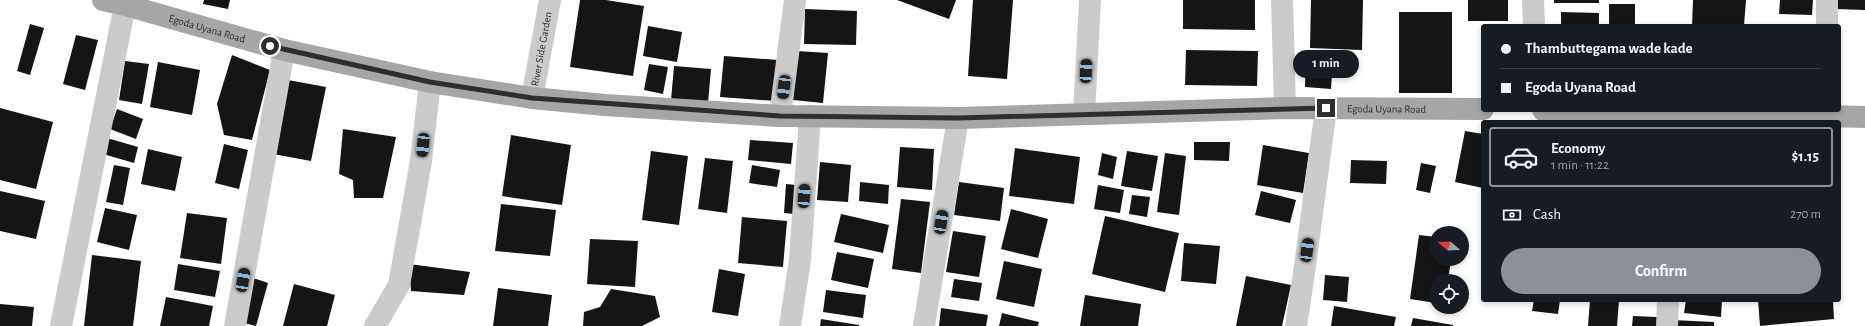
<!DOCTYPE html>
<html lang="en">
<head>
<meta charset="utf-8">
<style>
  body { margin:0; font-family:"Alegreya Sans",sans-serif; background:#242831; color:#f1f3f6; height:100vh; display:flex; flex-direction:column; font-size:15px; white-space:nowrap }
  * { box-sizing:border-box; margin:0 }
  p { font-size:13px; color:#9ea1a6 }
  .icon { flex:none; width:22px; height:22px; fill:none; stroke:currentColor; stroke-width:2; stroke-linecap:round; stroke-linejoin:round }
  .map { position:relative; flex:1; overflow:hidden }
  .drawer { position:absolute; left:1481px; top:120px; width:360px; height:182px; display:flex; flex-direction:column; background:#171b24; border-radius:4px; box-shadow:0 2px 6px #0003 }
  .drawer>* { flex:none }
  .banner { position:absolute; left:1481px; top:24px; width:360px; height:88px; border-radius:4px; box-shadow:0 2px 6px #0003; display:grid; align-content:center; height:88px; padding:0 20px; background:#171b24 }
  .needle { width:26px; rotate:289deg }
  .controls { position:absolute; left:1429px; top:226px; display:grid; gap:8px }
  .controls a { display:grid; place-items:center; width:40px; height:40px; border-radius:50%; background:#171b24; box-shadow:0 2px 6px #0003; font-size:20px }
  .end { position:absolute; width:18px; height:18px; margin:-9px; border:5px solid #2e2e2e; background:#fff; box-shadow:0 0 0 2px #fff }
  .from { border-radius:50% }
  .bubble { position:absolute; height:28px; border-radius:14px; background:#171b24; box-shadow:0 2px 6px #0003; font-size:13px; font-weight:700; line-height:28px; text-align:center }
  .car { position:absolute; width:12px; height:24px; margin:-12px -6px; border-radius:5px; box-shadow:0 0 3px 1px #0007; background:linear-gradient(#222 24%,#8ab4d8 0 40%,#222 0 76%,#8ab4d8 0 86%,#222 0) }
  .banner b { display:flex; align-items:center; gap:14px; height:38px; font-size:15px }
  .banner b+b { border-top:1px solid #363941 }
  .banner i { width:10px; height:10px; background:#f1f3f6 }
  ul { padding:7px 0 0; list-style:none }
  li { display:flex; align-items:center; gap:12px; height:60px; margin:0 8px 6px; padding:0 12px; border:2px solid transparent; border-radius:4px }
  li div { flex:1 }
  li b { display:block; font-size:15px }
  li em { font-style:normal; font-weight:700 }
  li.current { border-color:#8c9099 }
  li>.icon { width:36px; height:36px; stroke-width:1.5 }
  .pay { display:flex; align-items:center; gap:10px; height:44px; padding:0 20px; font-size:15px }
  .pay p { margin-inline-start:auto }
  .cta { display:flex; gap:8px; margin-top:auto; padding:8px 20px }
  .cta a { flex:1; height:46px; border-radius:24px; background:#8c9099; color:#fff; font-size:16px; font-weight:700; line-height:46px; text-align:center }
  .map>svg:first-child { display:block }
  .building { fill:#151515 }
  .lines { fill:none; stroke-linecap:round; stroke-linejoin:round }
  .minor { stroke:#cbcbcb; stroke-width:22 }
  .major { stroke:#a6a6a6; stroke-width:22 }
  .route { stroke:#2e2e2e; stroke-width:5 }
  .labels { text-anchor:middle; stroke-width:4; stroke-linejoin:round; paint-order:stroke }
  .street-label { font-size:11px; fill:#2e2e2e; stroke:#fff }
</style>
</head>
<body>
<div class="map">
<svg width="1865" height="326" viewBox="0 0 1865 326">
  <rect width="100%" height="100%" fill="#fff"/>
  <!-- building -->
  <path class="building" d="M204 0H230L228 9 203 4Z
    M580 0H606L644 6 633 76 570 67Z
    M897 0H956L949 19Z
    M973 0H1013L1007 79 968 76Z
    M1183 0H1255V30L1183 29Z
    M1311 0H1363L1362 50 1310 48Z
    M1468 0H1508V21H1468Z
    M1554 0H1599V3H1554Z
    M1693 0H1746L1744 26H1692Z
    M1780 0H1813L1812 15 1779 14Z
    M1835 0H1865V10L1835 9Z
    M1609 4H1635V26H1609Z
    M805 9 857 11 856 45 804 44Z
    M1399 12H1452V93H1399Z
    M1561 12 1599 13V26H1561Z
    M30 24 44 28 30 75 17 71Z
    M648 26 682 32 677 62 643 56Z
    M76 35 98 40 85 90 63 84Z
    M1186 50 1258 51 1257 86 1185 85Z
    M797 51 828 53 823 103 793 100Z
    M232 55 270 70 252 140 224 135 217 104Z
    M724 56 779 60 775 101 720 97Z
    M1306 56 1333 58 1331 89 1305 87Z
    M125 61 149 64 142 104 119 100Z
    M158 62 200 70 192 115 150 107Z
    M649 64 668 67 663 94 644 90Z
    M674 66 711 69 708 103 671 100Z
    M288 80 326 87 311 161 273 154Z
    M0 108 53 122 36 189 0 180Z
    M117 109 143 119 136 139 110 129Z
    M343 129 396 137 383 198H354L353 180 339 174Z
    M1465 131 1483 134V188L1455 182Z
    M511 135 571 145 562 205 502 196Z
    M107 138 138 147 134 163 103 154Z
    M750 140 793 143 791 164 748 160Z
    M1194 142H1230L1229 161 1194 160Z
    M224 144 248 150 239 189 215 183Z
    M1263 145 1309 153 1303 193 1257 185Z
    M900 147 934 149 932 190 897 187Z
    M1015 148 1080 157 1074 204 1009 196Z
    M148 149 182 157 175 191 141 184Z
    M651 151 688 156 679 225 642 220Z
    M1127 151 1158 156 1152 191 1121 186Z
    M1102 153 1117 157 1113 179 1098 175Z
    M1165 153 1186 156 1179 215 1157 212Z
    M705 158 733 161 727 213 698 209Z
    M1351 160 1387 161 1386 184 1350 183Z
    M820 162 851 165 848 202 817 200Z
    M1421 163 1436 166 1430 193 1416 190Z
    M114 165 130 168 123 205 106 202Z
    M752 165 780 170 777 187 749 183Z
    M860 182 889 185 888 204 859 201Z
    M959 182 1004 188 1000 221 954 215Z
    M786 184 797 185 794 214 784 213Z
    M1098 185 1124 190 1120 213 1094 209Z
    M0 191 45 201 36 239 0 231Z
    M1261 191 1296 200 1290 223 1255 215Z
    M1132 195 1150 197 1147 217 1129 214Z
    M901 199 930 202 921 273 892 269Z
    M501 204 556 210 550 256 495 251Z
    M105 208 137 215 129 250 97 242Z
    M1011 209 1048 219 1038 258 1001 249Z
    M187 213 227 218 221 264 180 258Z
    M841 214 889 225 883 253 834 242Z
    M1105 216 1179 233 1165 292 1092 274Z
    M742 217 787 221 783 267 738 263Z
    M953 231 986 236 979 277 946 272Z
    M1419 235 1436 237V259H1451L1448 281H1436V303L1410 299Z
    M590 239 638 241 635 287 587 284Z
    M1184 243 1220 246 1216 284 1181 281Z
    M837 252 874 259 868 288 831 280Z
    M92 255 141 261 133 326H84Z
    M1004 261 1042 269 1034 307 996 299Z
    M178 264 220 271 215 297 174 290Z
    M409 264 470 272 464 295 411 291Z
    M719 269 745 274 738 316 712 312Z
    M1325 275 1349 277 1347 302 1323 300Z
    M1246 276 1291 285 1282 326H1236Z
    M253 278 268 283 256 326 240 322Z
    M954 279 982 283 979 301 951 297Z
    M294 284 335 295 327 326H283Z
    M498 288 552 295 548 326H493Z
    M611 289 655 296 660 317 642 326H583L584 312 600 307Z
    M826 290 866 295 863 318 823 312Z
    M1085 295 1141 304 1138 326H1080Z
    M166 297 213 306 209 326H160Z
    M1534 300H1560L1558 314 1532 311Z
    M1590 300H1619L1617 326H1588Z
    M1686 300H1722L1721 317 1684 313Z
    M1758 300H1833L1834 319 1760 326Z
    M0 304 34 307 32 326H0Z
    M1334 306 1396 317 1394 326H1331Z
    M941 308 988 315 986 326H939Z
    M1002 313 1039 322 1038 326H999Z
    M1633 316 1657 317V326H1632Z
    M1413 318 1453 325V326H1411Z
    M821 319 859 325V326H820Z
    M1672 320 1714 322V326H1671Z"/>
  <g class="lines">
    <!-- minor -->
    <g class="minor">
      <path d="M1282 0 1285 108"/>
      <path d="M1533 0 1534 26"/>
      <path d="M1827 0V26"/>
      <path id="s1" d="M532 98 550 0"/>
      <path d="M1084 114 1090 0"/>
      <path d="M780 116 795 0"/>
      <path d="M61 326 125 5"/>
      <path d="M235 326 284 50"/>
      <path d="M375 326 399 285 421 161 430 82"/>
      <path d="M790 326 800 260 810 116"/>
      <path d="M924 326 958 118"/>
      <path d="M1296 326 1305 266 1326 108"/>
      <path d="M1667 326 1668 300"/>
    </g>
    <!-- major -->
    <g class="major">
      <path id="s2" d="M103 0 125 5 284 50 430 82 532 98 605 105 780 116 958 118 1285 108 1483 109"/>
      <path d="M1543 110 1681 112 1865 117"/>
    </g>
  </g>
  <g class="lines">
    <!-- route -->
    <path class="route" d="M270 46 430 82 532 98 780 116 958 118 1326 108"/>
  </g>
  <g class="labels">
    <!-- street labels -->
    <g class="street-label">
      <text dy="4" stroke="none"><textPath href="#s2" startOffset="108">Egoda Uyana Road</textPath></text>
      <text dy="4" stroke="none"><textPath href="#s1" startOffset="50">River Side Garden</textPath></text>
      <text dy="4" stroke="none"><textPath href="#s2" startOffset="1296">Egoda Uyana Road</textPath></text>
    </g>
  </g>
</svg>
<div class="controls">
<a><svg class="needle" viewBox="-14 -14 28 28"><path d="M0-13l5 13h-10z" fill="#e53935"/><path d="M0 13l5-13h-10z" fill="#9ea1a6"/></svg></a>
<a><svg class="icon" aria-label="locate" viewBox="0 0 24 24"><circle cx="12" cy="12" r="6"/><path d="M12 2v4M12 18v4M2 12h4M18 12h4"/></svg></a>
</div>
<i class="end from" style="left:270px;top:46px"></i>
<i class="end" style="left:1326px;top:108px"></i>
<div class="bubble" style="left:1293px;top:50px;width:66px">1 min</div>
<i class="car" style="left:1086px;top:71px;rotate:3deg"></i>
<i class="car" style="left:784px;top:87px;rotate:187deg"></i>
<i class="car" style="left:423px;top:145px;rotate:186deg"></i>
<i class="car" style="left:804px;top:196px;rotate:4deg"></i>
<i class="car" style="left:941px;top:222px;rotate:9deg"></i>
<i class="car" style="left:1307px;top:250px;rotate:8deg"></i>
<i class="car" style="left:243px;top:280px;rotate:10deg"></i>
<div class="banner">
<b><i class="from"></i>Thambuttegama wade kade</b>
<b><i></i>Egoda Uyana Road</b>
</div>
<section class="drawer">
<ul>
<li class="current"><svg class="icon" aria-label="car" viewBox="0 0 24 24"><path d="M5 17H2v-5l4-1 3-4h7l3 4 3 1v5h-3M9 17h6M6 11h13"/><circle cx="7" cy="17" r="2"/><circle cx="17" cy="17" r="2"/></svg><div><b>Economy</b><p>1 min · 11:22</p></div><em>$1.15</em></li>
</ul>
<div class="pay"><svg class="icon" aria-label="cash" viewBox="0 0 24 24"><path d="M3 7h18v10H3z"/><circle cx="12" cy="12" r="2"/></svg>Cash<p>270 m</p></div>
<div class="cta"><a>Confirm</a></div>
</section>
</div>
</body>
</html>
